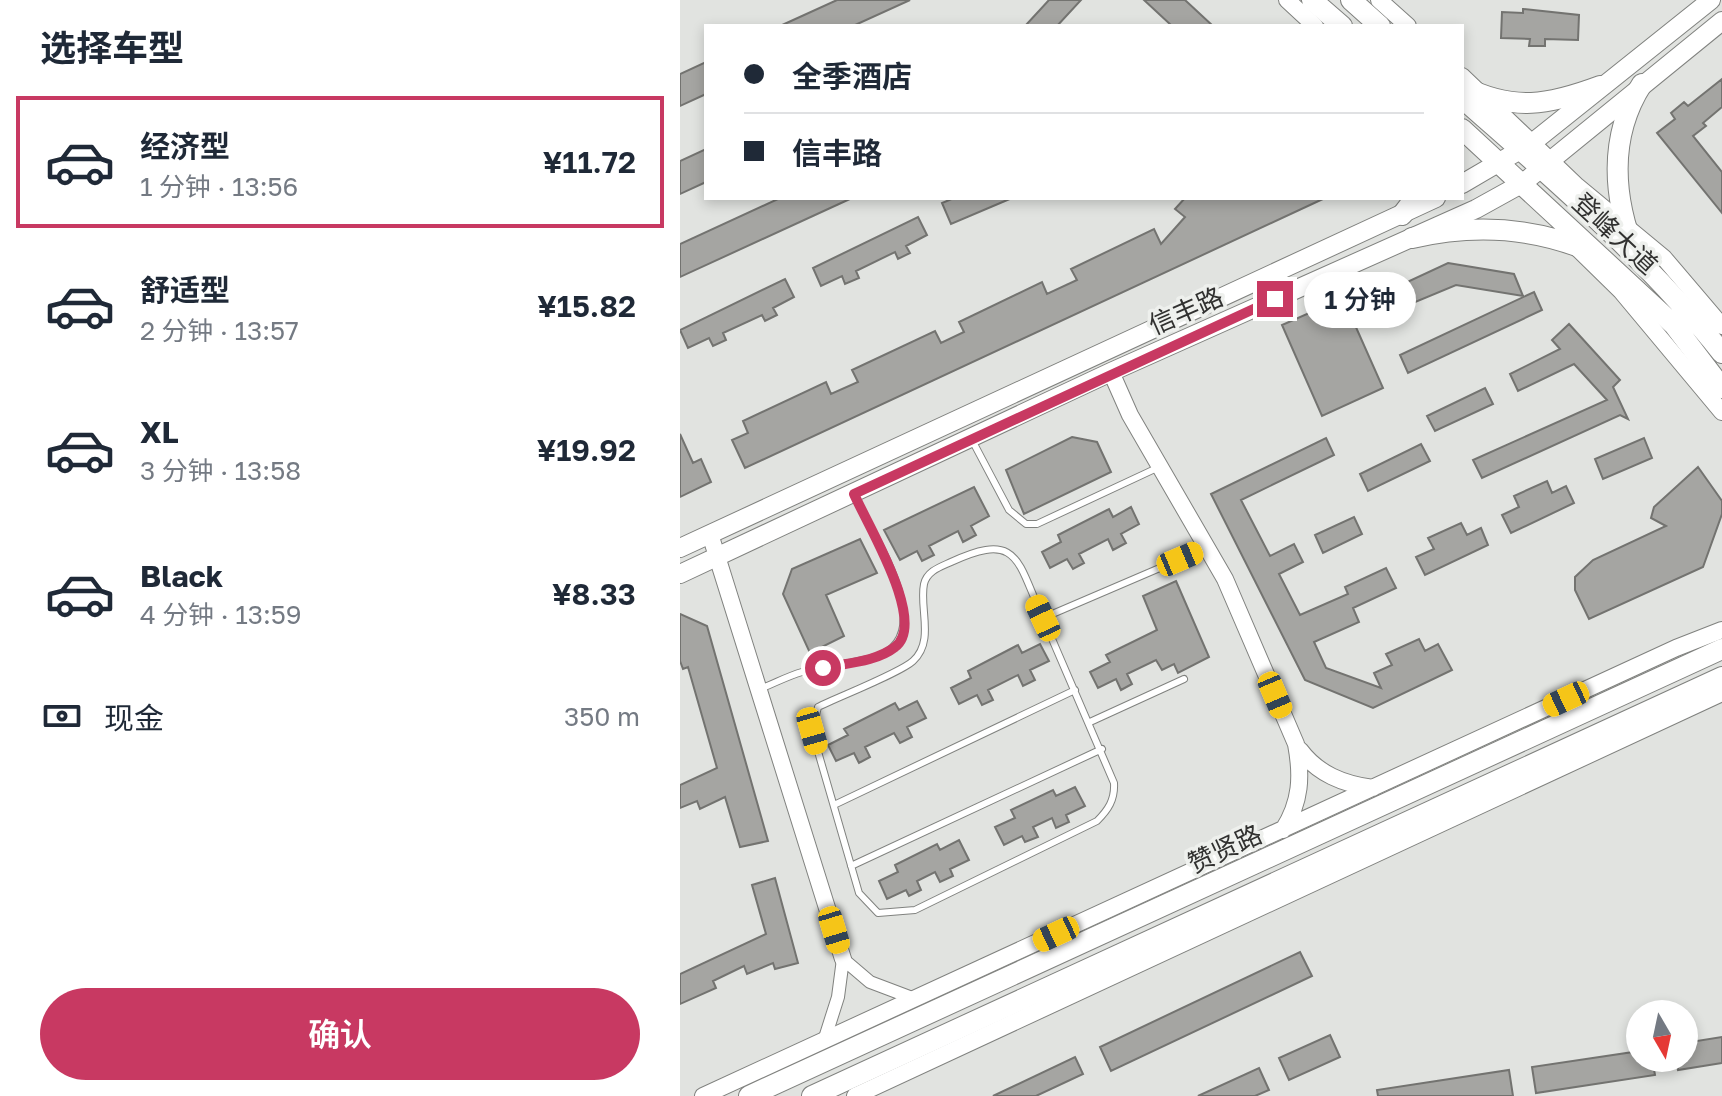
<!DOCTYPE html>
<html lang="zh">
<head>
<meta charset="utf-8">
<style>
  body { margin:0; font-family:"Golos Text","Noto Sans SC",sans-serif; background:#f2f2f3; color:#1f2937; height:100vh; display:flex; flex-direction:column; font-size:30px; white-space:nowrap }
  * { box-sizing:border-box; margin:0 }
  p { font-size:26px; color:#747a83 }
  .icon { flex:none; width:44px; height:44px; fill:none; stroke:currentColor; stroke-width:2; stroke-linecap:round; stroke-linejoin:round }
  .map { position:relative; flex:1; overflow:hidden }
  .details { display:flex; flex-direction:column; background:#fff; width:680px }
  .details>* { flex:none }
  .guide { position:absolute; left:24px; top:24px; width:760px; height:176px; border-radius:0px; box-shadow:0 4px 12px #0003; display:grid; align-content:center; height:176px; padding:0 40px; background:#fff }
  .needle { width:52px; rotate:171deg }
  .tools { position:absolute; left:946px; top:1000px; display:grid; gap:16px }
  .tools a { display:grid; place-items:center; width:72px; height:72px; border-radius:50%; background:#fff; box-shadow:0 4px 12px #0003; font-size:40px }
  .end { position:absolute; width:36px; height:36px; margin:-18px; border:10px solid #c83962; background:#fff; box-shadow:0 0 0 4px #fff }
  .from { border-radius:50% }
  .bubble { position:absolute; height:56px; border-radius:28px; background:#fff; box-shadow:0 4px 12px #0003; font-size:26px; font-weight:600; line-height:56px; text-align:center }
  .car { position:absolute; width:24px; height:48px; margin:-24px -12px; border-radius:10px; box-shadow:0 0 6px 2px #0007; background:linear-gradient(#f5c518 24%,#345 0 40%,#f5c518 0 76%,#345 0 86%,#f5c518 0) }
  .guide b { display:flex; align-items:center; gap:28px; height:76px; font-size:30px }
  .guide b+b { border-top:2px solid #e0e1e3 }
  .guide i { width:20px; height:20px; background:#1f2937 }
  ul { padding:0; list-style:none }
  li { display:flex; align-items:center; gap:24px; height:132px; margin:0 16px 12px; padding:0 24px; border:4px solid transparent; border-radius:0px }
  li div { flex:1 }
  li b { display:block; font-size:30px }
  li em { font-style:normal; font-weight:600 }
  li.current { border-color:#c83962 }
  li>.icon { width:72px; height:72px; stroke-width:1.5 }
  h2 { padding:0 40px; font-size:36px; line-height:96px }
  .pay { display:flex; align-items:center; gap:20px; height:88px; padding:0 40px; font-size:30px }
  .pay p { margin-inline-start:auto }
  .action { display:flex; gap:16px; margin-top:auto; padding:16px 40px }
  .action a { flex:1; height:92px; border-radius:48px; background:#c83962; color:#fff; font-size:32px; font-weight:600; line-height:92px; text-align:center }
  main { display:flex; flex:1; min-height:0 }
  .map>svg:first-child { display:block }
  .building { fill:#a5a5a2; stroke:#737370; stroke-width:2 }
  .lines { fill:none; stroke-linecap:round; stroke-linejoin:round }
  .service-casing { stroke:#80827f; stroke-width:8 }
  .minor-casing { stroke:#80827f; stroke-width:14 }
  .tertiary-casing { stroke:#80827f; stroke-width:18 }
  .secondary-casing { stroke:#80827f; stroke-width:20 }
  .primary-casing { stroke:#80827f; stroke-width:22 }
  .service { stroke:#fff; stroke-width:6 }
  .minor { stroke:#fff; stroke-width:12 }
  .tertiary { stroke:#fff; stroke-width:16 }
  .secondary { stroke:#fff; stroke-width:18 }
  .primary { stroke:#fff; stroke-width:20 }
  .route { stroke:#c83962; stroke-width:10 }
  .labels { text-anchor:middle; stroke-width:7; stroke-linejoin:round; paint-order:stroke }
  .street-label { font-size:26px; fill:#313130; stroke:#eef0ed }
</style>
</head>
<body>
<main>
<section class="details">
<h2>选择车型</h2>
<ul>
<li class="current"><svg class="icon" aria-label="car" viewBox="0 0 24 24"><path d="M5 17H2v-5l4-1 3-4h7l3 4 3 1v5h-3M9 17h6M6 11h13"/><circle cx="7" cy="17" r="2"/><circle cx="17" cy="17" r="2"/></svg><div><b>经济型</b><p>1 分钟 · 13:56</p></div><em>¥11.72</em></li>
<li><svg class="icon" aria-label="car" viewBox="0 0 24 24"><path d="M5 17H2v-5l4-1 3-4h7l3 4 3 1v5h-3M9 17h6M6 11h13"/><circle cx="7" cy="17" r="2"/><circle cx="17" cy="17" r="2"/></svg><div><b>舒适型</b><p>2 分钟 · 13:57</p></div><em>¥15.82</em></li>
<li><svg class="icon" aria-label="car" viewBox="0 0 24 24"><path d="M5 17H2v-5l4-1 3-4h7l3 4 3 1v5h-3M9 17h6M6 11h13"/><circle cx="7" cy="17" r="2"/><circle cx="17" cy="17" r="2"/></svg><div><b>XL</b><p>3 分钟 · 13:58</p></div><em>¥19.92</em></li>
<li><svg class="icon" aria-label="car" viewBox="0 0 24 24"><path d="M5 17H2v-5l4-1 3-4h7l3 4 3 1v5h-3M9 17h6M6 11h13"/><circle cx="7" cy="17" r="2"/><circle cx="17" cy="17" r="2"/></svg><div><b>Black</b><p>4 分钟 · 13:59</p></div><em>¥8.33</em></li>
</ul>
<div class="pay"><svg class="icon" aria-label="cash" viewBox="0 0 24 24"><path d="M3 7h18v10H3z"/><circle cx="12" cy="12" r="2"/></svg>现金<p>350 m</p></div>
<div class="action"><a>确认</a></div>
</section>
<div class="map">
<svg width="1042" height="1096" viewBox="0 0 1042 1096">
  <rect width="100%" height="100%" fill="#e1e3e0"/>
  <!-- building -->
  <path class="building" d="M157 0H230L173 26H100Z
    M369 0H401L377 26H345Z
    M464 0H505L533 26H492Z
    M843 9 899 15 898 40 865 39V46H849L850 39 821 38 822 12 843 13Z
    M26 62V94L0 106V74Z
    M1042 79V107L1023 123 1026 126 1013 136 1042 172V213L977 133 995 119 991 113 1004 102 1008 106Z
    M26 149V182L0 194V161Z
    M100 198H172L0 277V244Z
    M274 198H332L271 224 262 203Z
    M505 198H645L65 468 52 440 68 433 63 421 146 382 151 394 178 382 172 370 255 331 261 343 284 332 279 322 362 282 367 294 397 280 391 269 474 229 481 244 505 217 495 209Z
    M238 217 247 235 226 246 230 253 218 259 215 252 176 271 179 278 165 284 162 276 141 286 133 268Z
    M768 263 834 274 843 296 776 285 704 315 695 297Z
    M105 279 114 297 93 308 97 315 85 321 82 315 43 333 46 340 33 346 29 338 8 348 0 330Z
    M854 292 862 310 728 373 720 355Z
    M663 298 703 388 642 416 602 325Z
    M889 324 940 380 933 387 948 419 940 415 802 478 793 460 927 400 894 364 838 391 830 374 880 349 872 340Z
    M805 388 813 404 755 431 747 416Z
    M0 434 13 463 21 459 31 482 0 497Z
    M392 437 417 442 431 472 344 514 326 470Z
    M646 438 654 455 561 500 590 556 614 544 623 562 599 574 620 615 668 594 665 587 706 568 716 588 673 608 679 622 634 642 646 668 701 688 694 673 712 665 706 654 739 639 745 651 758 644 772 670 693 708 625 680 531 494Z
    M964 438 972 458 923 479 915 459Z
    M741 444 750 461 688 491 680 474Z
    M1018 467 1042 501V514L1023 567 909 619 895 590V577L913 560 986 526 971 518 974 507Z
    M867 481 872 493 886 486 894 503 831 533 822 515 839 507 834 496Z
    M294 487 309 516 291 526 296 535 283 542 278 531 249 546 254 555 242 561 237 551 220 560 204 530Z
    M451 507 459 524 441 534 446 543 433 550 428 539 399 554 404 563 393 569 387 559 370 568 362 552 381 542 378 535 429 509 433 517Z
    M674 517 682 534 643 553 635 535Z
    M781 523 787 535 801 528 808 545 745 575 736 557 754 549 748 538Z
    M180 539 197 573 146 595 164 636 130 653 103 594 112 569Z
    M496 581 529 657 498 673 494 664 482 670 476 660 447 674 452 684 441 690 436 679 418 688 410 672 430 662 426 655 477 630 463 596Z
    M0 614 27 626 88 841 60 847 45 797 20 809 17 801 0 808V785L37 768 8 667 3 669 0 661Z
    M360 644 369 661 350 670 355 680 343 686 338 675 308 690 313 700 302 705 297 695 279 704 271 688 291 678 288 671 338 645 342 653Z
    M237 701 246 718 227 727 232 737 220 743 214 733 185 747 190 757 179 763 174 753 156 761 148 745 168 735 164 729 215 703 219 710Z
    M395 787 405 806 386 815 389 822 376 828 372 818 353 827 358 837 345 842 342 836 324 845 315 827 335 818 331 810 373 790 376 796Z
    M279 840 289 860 270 869 273 876 260 882 255 872 237 881 241 890 229 896 226 890 207 899 199 881 218 872 215 865 257 844 260 850Z
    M95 878 118 963 95 969 93 963 67 974 64 966 33 981 36 988 0 1004V974L86 934 72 885Z
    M620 952 632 976 431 1071 420 1047Z
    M650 1035 660 1057 609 1080 599 1058Z
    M1042 1037V1063L998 1070 996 1058H1004V1043Z
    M960 1051V1058H972L975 1075 856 1093 852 1067Z
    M395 1057 403 1074 356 1096H313Z
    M579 1068 589 1090 575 1096H518Z
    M829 1070 833 1096H698L697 1090Z"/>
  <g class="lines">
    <!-- service casing -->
    <g class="service-casing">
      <path id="service" d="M292 440 329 510 346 524H357L477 468
        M363 618 434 783C435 800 428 810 417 821L235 910 198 913 179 893 132 731 138 707C158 697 220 673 233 661 255 641 239 608 244 584 247 571 260 567 271 562 340 530 337 562 363 618L524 549
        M82 688C95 683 108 676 122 672 146 665 171 664 195 657 262 637 193 536 175 497
        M410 722 504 679
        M154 805 395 690
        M171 866 422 749"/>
    </g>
    <!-- minor casing -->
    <g class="minor-casing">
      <path id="minor" d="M163 959 190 982 235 999
        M144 1041 158 997 163 959"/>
    </g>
    <!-- tertiary casing -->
    <g class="tertiary-casing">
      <path id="tertiary" d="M607 0 635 26
        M699 0 728 26
        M782 76 897 186 984 258 1042 326
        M895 246 941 291 1042 412
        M431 372 450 415 545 579 616 744C622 776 621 802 603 830
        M30 534 163 959
        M620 750C638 774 663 784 693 788
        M23 1096 996 648 1042 630
        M175 1096 1042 693"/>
    </g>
    <!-- secondary casing -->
    <g class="secondary-casing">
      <path id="secondary" d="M782 184 852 143 1031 0
        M0 548 756 198
        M0 574 431 372 796 209 843 183 1042 21"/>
    </g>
    <!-- primary casing -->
    <g class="primary-casing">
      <path id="primary" d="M632 0 662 26
        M671 0 700 26
        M782 86C834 112 869 105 920 86
        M782 98C872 178 967 258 1042 353
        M782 129 994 325 1042 388
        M722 215 735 198
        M732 238C792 224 854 227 912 252
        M956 255C933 199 928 137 962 84
        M69 1096 1042 649
        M132 1096 1042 677"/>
    </g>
    <!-- service -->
    <use href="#service" class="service"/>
    <!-- minor -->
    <use href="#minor" class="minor"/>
    <!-- tertiary -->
    <use href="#tertiary" class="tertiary"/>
    <!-- secondary -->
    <use href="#secondary" class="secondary"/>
    <!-- primary -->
    <use href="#primary" class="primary"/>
  </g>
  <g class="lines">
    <!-- route -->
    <path class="route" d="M143 668C166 663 196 662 215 647 248 623 187 524 174 494L595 299"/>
  </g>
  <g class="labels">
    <!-- street labels -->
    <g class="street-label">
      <text transform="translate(935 234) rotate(43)" y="9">登峰大道</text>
      <text transform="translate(506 311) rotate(-24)" y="9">信丰路</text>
      <text transform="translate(545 849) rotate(-25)" y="9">赞贤路</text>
    </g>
  </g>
</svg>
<div class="tools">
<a><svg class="needle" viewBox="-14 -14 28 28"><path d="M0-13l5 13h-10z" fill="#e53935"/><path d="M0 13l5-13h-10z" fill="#747a83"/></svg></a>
</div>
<i class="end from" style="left:143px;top:668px"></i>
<i class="end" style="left:595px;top:299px"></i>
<div class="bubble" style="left:624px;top:272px;width:112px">1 分钟</div>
<i class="car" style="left:500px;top:559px;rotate:67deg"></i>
<i class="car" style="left:363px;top:618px;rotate:335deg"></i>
<i class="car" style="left:595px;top:695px;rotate:157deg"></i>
<i class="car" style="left:886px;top:699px;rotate:245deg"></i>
<i class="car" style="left:132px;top:731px;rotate:164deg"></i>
<i class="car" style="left:154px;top:930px;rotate:163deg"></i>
<i class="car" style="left:376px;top:934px;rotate:245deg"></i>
<div class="guide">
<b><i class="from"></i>全季酒店</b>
<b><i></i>信丰路</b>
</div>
</div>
</main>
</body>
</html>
